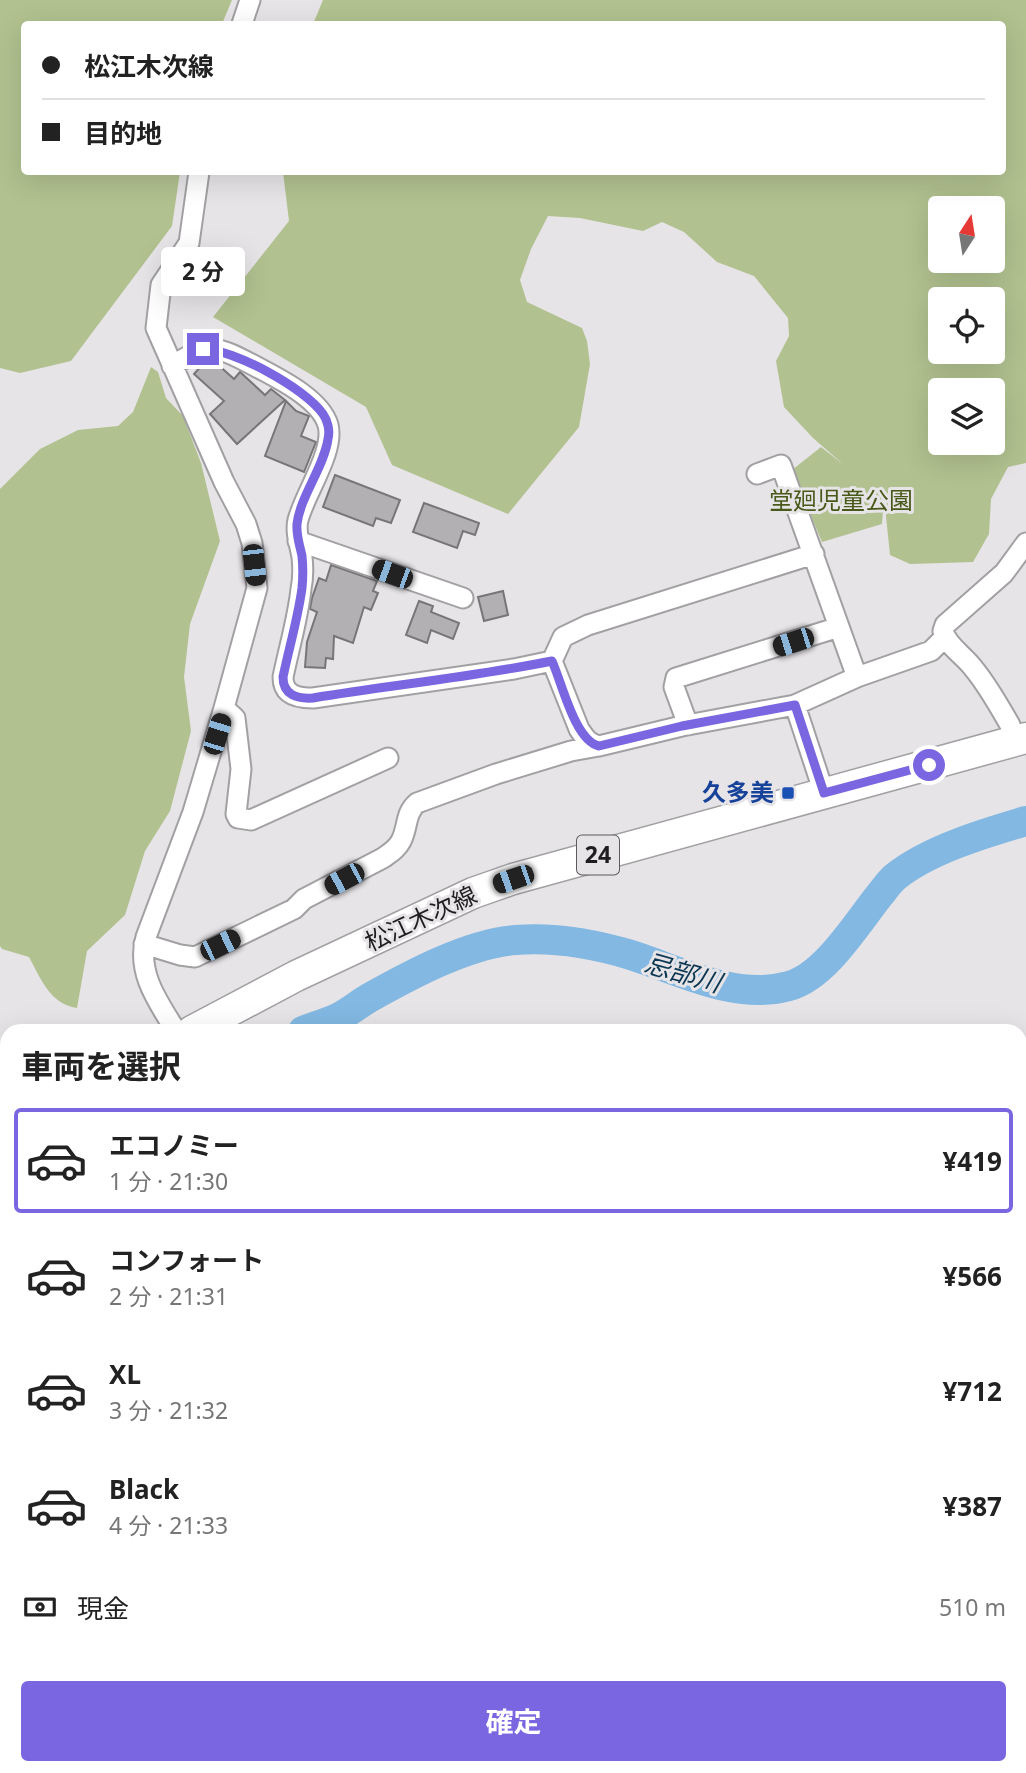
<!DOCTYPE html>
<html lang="ja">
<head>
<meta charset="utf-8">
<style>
  body { margin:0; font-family:"Noto Sans","Noto Sans JP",sans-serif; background:#f6f6f6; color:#222; height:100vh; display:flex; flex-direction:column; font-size:26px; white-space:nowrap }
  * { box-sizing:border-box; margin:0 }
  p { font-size:23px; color:#767676 }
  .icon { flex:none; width:38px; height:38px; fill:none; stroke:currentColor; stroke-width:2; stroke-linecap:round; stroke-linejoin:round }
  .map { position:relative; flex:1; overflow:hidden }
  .panel { position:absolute; left:0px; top:1024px; width:1027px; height:751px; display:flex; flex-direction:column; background:#fff; border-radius:21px 21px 0 0; box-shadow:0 7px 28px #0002 }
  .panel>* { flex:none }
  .guide { position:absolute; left:21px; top:21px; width:985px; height:154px; border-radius:7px; box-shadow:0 7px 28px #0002; display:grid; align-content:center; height:154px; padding:0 21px; background:#fff }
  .needle { width:46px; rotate:12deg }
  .buttons { position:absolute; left:928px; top:196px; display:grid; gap:14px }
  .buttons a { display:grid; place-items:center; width:77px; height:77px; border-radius:7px; background:#fff; box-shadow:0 7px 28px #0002; font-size:35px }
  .end { position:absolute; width:32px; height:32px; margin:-16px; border:9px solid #7a66e1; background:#fff; box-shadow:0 0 0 4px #fff }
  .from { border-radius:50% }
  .bubble { position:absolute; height:49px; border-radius:7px; background:#fff; box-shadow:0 7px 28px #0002; font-size:23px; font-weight:700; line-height:49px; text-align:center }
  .car { position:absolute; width:21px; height:42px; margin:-21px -10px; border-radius:9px; box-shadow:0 0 5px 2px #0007; background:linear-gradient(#222 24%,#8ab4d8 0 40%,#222 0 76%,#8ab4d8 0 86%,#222 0) }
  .guide b { display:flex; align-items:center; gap:24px; height:66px; font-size:26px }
  .guide b+b { border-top:2px solid #e0e0e0 }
  .guide i { width:18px; height:18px; background:#222 }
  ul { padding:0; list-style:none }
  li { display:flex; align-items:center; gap:21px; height:105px; margin:0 14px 10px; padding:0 7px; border:4px solid transparent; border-radius:7px }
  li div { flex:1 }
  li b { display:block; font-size:26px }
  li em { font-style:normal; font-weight:700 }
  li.selected { border-color:#7a66e1 }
  li>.icon { width:63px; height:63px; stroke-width:1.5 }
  h2 { padding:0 21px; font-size:32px; line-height:84px }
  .pay { display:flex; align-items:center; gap:18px; height:77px; padding:0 21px; font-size:26px }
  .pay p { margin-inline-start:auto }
  .primary-button { display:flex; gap:14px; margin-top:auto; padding:14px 21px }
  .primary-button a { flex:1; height:80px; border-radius:7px; background:#7a66e1; color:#fff; font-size:28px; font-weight:700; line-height:80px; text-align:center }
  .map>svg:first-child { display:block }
  .green { fill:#b1c18f; fill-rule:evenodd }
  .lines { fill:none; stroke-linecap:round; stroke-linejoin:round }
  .river { stroke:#82b8e2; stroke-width:30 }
  .building { fill:#b2b0b3; stroke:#777577; stroke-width:2 }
  .street-casing { stroke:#a2a0a3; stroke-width:23 }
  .primary-casing { stroke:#a2a0a3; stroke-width:33 }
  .street { stroke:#fff; stroke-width:19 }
  .primary { stroke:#fff; stroke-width:30 }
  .route { stroke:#7a66e1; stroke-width:9 }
  .transit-dot { fill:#1a4fb4; stroke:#e7e4e7; stroke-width:2.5 }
  .labels { text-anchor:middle; stroke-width:6; stroke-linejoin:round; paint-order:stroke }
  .shield { fill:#e7e4e7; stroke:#5b595b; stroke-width:2 }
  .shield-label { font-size:23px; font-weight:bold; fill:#1f1e1f }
  .park-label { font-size:24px; fill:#485919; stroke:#e7e4e7 }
  .transit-label { font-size:24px; font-weight:bold; fill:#164399; stroke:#e7e4e7; text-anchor:end }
  .street-label { font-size:24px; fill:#1f1e1f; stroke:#e7e4e7 }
  .water-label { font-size:26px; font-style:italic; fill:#0d3854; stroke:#e7e4e7 }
</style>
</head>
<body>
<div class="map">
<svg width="1026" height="1773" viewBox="0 0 1026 1773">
  <rect width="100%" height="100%" fill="#e7e4e7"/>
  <!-- green -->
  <path class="green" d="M0 0H232L222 24H24V172H180L172 226 71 361 20 373 0 368Z
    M323 0H1026V463L1008 467 991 499 989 534 973 562 910 564 890 555 884 497 882 524 822 542 792 470 821 447 844 465 813 438 784 407 776 361 789 336 788 318 754 276 717 262 684 232 662 222 643 231 580 218 548 216 531 249 520 280 527 302 582 328 587 341 590 364 579 427 508 514 392 465 366 407 213 317 289 221 283 172H1003V24H313ZM940 208H992V261H940ZM940 299H992V352H940ZM940 390H992V443H940Z
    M151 367 158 372 166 398 183 416 201 463 220 541 190 624 184 677 191 731 170 811 145 851 125 915 87 951 77 1008C50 1004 41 979 29 957L2 949 0 946V489L40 449 78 430 118 426 133 412Z
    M1026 1476V1773H769L767 1768H1020V1479Z"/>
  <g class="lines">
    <!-- river -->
    <path class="river" d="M303 1031C313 1027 323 1024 333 1020 346 1015 357 1005 369 998 410 975 469 943 516 940 554 937 594 944 631 955 681 971 736 1001 789 986 824 977 856 925 878 897 883 891 889 882 895 877 928 850 985 833 1026 821
      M75 1773 77 1768"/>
  </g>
  <!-- building -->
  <path class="building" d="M215 362 234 379 240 372 265 395 271 389 285 400 237 444 210 414 224 401 194 374 204 363Z
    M286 401 296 411 309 416 301 436 316 442 304 472 265 456Z
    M335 475 400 500 391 523 376 518 373 526 323 507Z
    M424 503 479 523 475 535 463 531 457 548 413 532Z
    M331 565 377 581 373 591 378 593 371 610 364 607 353 643 334 636 333 659 326 658 325 668 305 667 307 642 317 612 310 609 312 598 319 578 326 581Z
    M503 591 508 615 484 621 478 597Z
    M419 601 433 606 431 612 459 623 453 639 431 630 427 643 406 635Z"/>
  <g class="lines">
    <!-- street casing -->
    <g class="street-casing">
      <path id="street" d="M242 24 250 0
        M172 366C209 342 217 346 255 366 277 378 320 398 328 425 335 451 305 493 298 520 295 532 300 545 302 557 303 566 303 579 301 589 298 618 289 648 283 677 283 695 297 698 313 698L514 669 552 661
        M757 474 781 465 857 677 795 705 682 726 599 746C589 744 585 738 579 729L552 661 563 637 588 625 814 554
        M298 541 463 598
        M857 677 931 651 944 638
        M795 705 824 793
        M224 708 235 718 241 769 236 814 238 818 251 820 388 758
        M688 725 674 687 676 678 839 627
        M1010 725C999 706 988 686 974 669 965 656 947 646 943 631L945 625 1004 573 1026 543
        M144 944 180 955 195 957 294 909 304 899 383 858C390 853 397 849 401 841 408 828 405 813 417 803L496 774 571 751 599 746
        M176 1031C158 1002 136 972 146 937L193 812 224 708 257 588 252 543 246 524 224 482 156 328 161 285 189 243 199 172
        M0 1072V1084
        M1020 1129H1026
        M0 1204 7 1206
        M0 1588 7 1586"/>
    </g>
    <!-- primary casing -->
    <g class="primary-casing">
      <path id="primary" d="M192 1031 296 976 473 893 513 879 1026 738
        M5 1773 7 1745"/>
    </g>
    <!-- street -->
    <use href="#street" class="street"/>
    <!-- primary -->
    <use href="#primary" class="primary"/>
  </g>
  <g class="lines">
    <!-- route -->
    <path class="route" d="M203 349C233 349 305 388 323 414 328 421 330 431 328 439 324 467 300 497 297 524 296 535 300 546 302 556 303 566 303 578 302 588 298 618 289 648 283 677 283 695 297 699 313 698 392 685 473 677 552 661 562 683 575 741 599 746L682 726 795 705 824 793 929 765"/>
  </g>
  <!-- markers -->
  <rect class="transit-dot" x="781" y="786" width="14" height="14" rx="3.5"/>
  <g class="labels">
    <!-- shield labels -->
    <rect class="shield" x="577" y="835.5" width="42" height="39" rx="5"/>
    <g class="shield-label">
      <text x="598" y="863">24</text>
    </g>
    <!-- park labels -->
    <g class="park-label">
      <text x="841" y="509">堂廻児童公園</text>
    </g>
    <!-- transit labels -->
    <g class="transit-label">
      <text x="774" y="801">久多美</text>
    </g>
    <!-- street labels -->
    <g class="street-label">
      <text transform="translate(421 919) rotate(-25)" y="8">松江木次線</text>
    </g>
    <!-- water labels -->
    <g class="water-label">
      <text transform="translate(683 973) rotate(16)" y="9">忌部川</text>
    </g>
  </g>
</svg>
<div class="buttons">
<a><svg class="needle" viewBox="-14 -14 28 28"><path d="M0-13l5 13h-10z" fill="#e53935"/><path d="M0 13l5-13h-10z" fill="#767676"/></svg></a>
<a><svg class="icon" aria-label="locate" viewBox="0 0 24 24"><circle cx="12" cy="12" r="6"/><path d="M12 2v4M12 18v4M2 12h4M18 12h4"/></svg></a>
<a><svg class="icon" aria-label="layers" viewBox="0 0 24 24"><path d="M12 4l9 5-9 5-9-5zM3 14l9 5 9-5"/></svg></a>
</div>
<i class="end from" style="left:929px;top:765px"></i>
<i class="end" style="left:203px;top:349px"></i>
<div class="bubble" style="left:161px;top:247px;width:84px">2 分</div>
<i class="car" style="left:254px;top:565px;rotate:174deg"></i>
<i class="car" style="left:392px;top:574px;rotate:290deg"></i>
<i class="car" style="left:793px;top:642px;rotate:252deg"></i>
<i class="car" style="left:217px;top:734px;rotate:17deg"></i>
<i class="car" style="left:344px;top:879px;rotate:242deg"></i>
<i class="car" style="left:513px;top:879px;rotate:251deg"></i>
<i class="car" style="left:220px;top:945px;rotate:64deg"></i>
<div class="guide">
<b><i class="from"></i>松江木次線</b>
<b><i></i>目的地</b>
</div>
<section class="panel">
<h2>車両を選択</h2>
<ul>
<li class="selected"><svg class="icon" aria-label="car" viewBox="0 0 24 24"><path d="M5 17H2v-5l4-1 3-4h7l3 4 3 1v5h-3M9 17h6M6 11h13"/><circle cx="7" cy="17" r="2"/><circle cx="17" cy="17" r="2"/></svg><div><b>エコノミー</b><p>1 分 · 21:30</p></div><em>¥419</em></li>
<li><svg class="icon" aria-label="car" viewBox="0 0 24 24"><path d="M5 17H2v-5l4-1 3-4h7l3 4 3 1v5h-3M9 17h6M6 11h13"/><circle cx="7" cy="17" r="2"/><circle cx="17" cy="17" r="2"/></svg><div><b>コンフォート</b><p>2 分 · 21:31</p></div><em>¥566</em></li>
<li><svg class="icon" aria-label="car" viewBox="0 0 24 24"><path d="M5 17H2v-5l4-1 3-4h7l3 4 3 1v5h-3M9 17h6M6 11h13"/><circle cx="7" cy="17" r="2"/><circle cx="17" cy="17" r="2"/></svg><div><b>XL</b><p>3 分 · 21:32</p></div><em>¥712</em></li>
<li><svg class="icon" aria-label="car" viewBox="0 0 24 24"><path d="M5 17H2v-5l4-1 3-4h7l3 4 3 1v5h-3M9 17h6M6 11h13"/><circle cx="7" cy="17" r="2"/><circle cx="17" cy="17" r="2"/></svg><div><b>Black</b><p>4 分 · 21:33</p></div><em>¥387</em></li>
</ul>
<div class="pay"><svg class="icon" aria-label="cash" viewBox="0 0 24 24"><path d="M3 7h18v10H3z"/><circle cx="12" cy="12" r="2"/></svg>現金<p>510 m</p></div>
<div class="primary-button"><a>確定</a></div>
</section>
</div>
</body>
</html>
